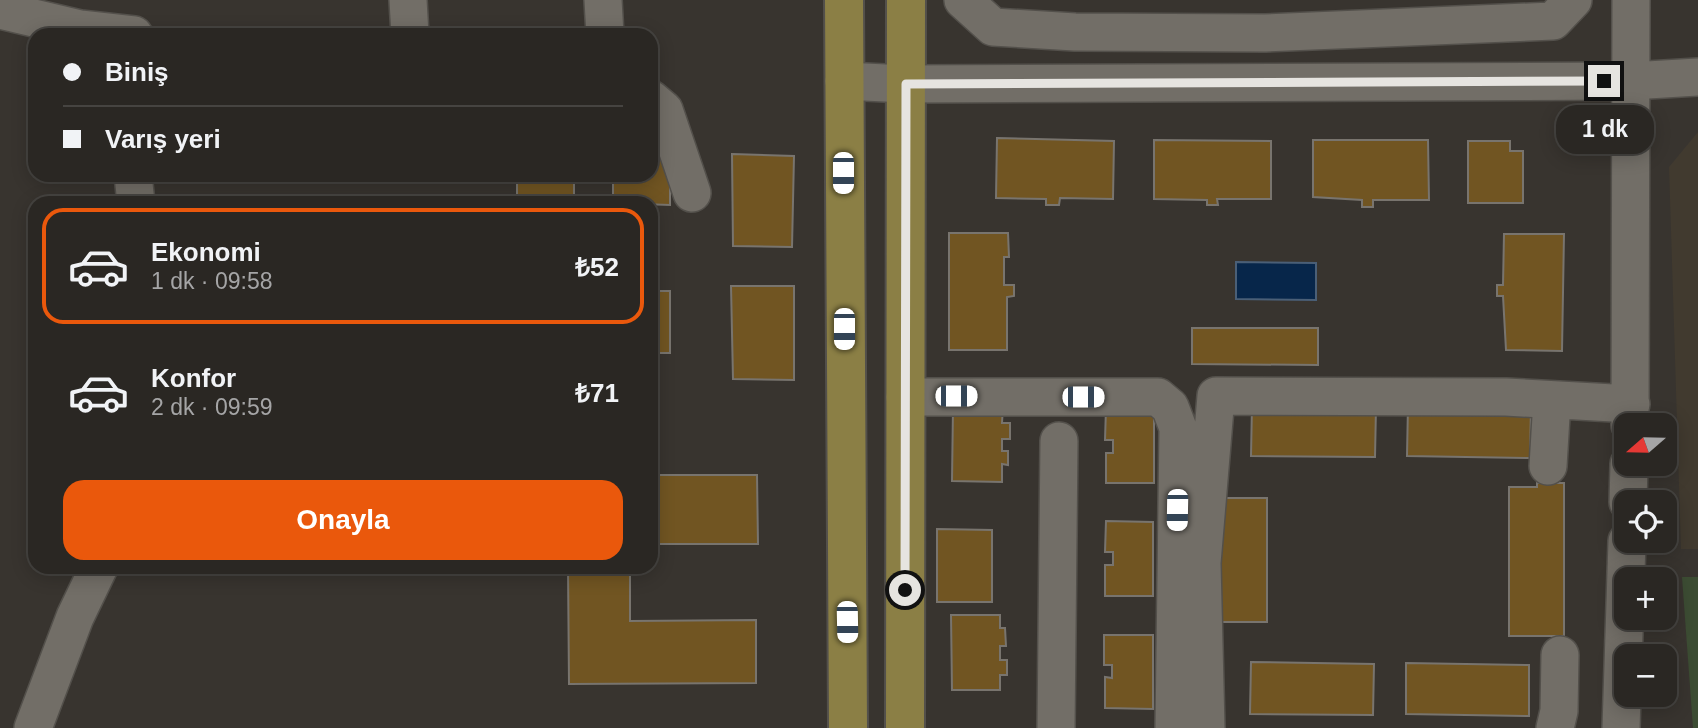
<!DOCTYPE html>
<html lang="tr">
<head>
<meta charset="utf-8">
<style>
  body { margin:0; font-family:Helvetica,sans-serif; background:#322f2b; color:#f1f3f6; height:100vh; display:flex; flex-direction:column; font-size:26px; white-space:nowrap }
  * { box-sizing:border-box; margin:0 }
  p { font-size:23px; color:#a5a5a6 }
  .icon { flex:none; width:38px; height:38px; fill:none; stroke:currentColor; stroke-width:2; stroke-linecap:round; stroke-linejoin:round }
  .map { position:relative; flex:1; overflow:hidden }
  .details { position:absolute; left:28px; top:196px; width:630px; height:378px; display:flex; flex-direction:column; background:#2a2723; border-radius:21px; box-shadow:0 4px 18px #0003,0 0 0 2px #464441 }
  .details>* { flex:none }
  .top-card { position:absolute; left:28px; top:28px; width:630px; height:154px; border-radius:21px; box-shadow:0 4px 18px #0003,0 0 0 2px #464441; display:grid; align-content:center; height:154px; padding:0 35px; background:#2a2723 }
  .needle { width:46px; rotate:250deg }
  .tools { position:absolute; left:1614px; top:413px; display:grid; gap:14px }
  .tools a { display:grid; place-items:center; width:63px; height:63px; border-radius:14px; background:#2a2723; box-shadow:0 4px 18px #0003,0 0 0 2px #464441; font-size:35px }
  .end { position:absolute; width:32px; height:32px; margin:-16px; border:9px solid #e6e4e0; background:#111; box-shadow:0 0 0 4px #111 }
  .from { border-radius:50% }
  .bubble { position:absolute; height:49px; border-radius:21px; background:#2a2723; box-shadow:0 4px 18px #0003,0 0 0 2px #464441; font-size:23px; font-weight:700; line-height:49px; text-align:center }
  .car { position:absolute; width:21px; height:42px; margin:-21px -10px; border-radius:9px; box-shadow:0 0 5px 2px #0007; background:linear-gradient(#fff 24%,#345 0 40%,#fff 0 76%,#345 0 86%,#fff 0) }
  .top-card b { display:flex; align-items:center; gap:24px; height:66px; font-size:26px }
  .top-card b+b { border-top:2px solid #464441 }
  .top-card i { width:18px; height:18px; background:#f1f3f6 }
  ul { padding:12px 0 0; list-style:none }
  li { display:flex; align-items:center; gap:21px; height:116px; margin:0 14px 10px; padding:0 21px; border:4px solid transparent; border-radius:21px }
  li div { flex:1 }
  li b { display:block; font-size:26px }
  li em { font-style:normal; font-weight:700 }
  li.selected { border-color:#ea580c }
  li>.icon { width:63px; height:63px; stroke-width:1.5 }
  .cta { display:flex; gap:14px; margin-top:auto; padding:14px 35px }
  .cta a { flex:1; height:80px; border-radius:21px; background:#ea580c; color:#fff; font-size:28px; font-weight:700; line-height:80px; text-align:center }
  .map>svg:first-child { display:block }
  .built { fill:#413a2f }
  .green { fill:#3c4c33 }
  .water { fill:#07264a; stroke:#4a5f77; stroke-width:2 }
  .building { fill:#715522; stroke:#78746e; stroke-width:2 }
  .lines { fill:none; stroke-linecap:round; stroke-linejoin:round }
  .minor-casing { stroke:#53504b; stroke-width:40 }
  .major-casing { stroke:#53504b; stroke-width:42 }
  .minor { stroke:#726e67; stroke-width:37 }
  .major { stroke:#8b7f45; stroke-width:38 }
  .route { stroke:#e6e4e0; stroke-width:9 }
</style>
</head>
<body>
<div class="map">
<svg width="1698" height="728" viewBox="0 0 1698 728">
  <rect width="100%" height="100%" fill="#38342f"/>
  <!-- built -->
  <path class="built" d="M1698 132V549H1681L1669 167Z"/>
  <!-- green -->
  <path class="green" d="M1682 577H1698V728H1693Z"/>
  <!-- water -->
  <path class="water" d="M1236 262 1316 263V300L1236 299Z"/>
  <!-- building -->
  <path class="building" d="M997 138 1114 141 1113 199 1060 198 1059 205H1046V199L996 198Z
    M1154 140 1271 141V199H1217L1218 205H1207V200L1154 199Z
    M1313 140H1428L1429 200H1373V207H1362V200L1313 197Z
    M1468 141H1510V151H1523V203H1468Z
    M651 142 670 143V205L613 203V175H651Z
    M732 154 794 156 792 247 733 246Z
    M517 175H574V203H517Z
    M949 233H1008L1009 257H1004V285H1014V296L1007 297V350H949Z
    M1504 234H1564L1562 351 1506 350 1503 296H1497V285H1503Z
    M731 286H794V380L733 379Z
    M651 291H670V353H651Z
    M1192 328H1318V365L1192 364Z
    M1252 405 1376 407 1375 457 1251 456Z
    M1408 405 1531 407 1530 458 1407 456Z
    M953 407H1003L1002 423H1010V439H1002V451H1008V465L1002 464V482L952 481Z
    M1106 408H1154V483H1106V453H1113V440H1105Z
    M651 475H757L758 544H651Z
    M1537 483H1564V636H1509V487H1537Z
    M1216 498H1267V622H1216Z
    M1106 521 1153 522V596H1105V565H1113V552H1105Z
    M937 529 992 530V602H937Z
    M568 567H630V621L756 620V683L569 684Z
    M951 615H1000V628H1005L1006 646H1000V660H1007V675H1000V690H952Z
    M1104 635H1153V709L1105 708V677L1112 678V665H1104Z
    M1251 662 1374 664 1373 715 1250 714Z
    M1406 663 1529 665V716L1406 714Z"/>
  <g class="lines">
    <!-- minor casing -->
    <g class="minor-casing">
      <path id="minor" d="M408 0 410 35
        M603 0 605 35
        M963 0 993 27 1075 32 1265 33 1553 21 1573 0
        M0 10 80 29 134 35
        M844 81 906 84 1631 81 1698 77
        M651 99 664 110 692 193
        M133 175 136 203
        M905 397H1158L1170 407 1178 428 1174 728
        M1630 425 1631 0
        M1548 466 1552 400
        M1628 502 1629 464
        M33 728 75 617 99 567
        M1056 728 1059 441
        M1206 728 1202 563 1216 396 1506 397 1631 404
        M1555 728 1559 711 1560 655
        M1621 728 1627 541"/>
    </g>
    <!-- major casing -->
    <g class="major-casing">
      <path id="major" d="M844 0 848 728
        M905 728 906 0"/>
    </g>
    <!-- minor -->
    <use href="#minor" class="minor"/>
    <!-- major -->
    <use href="#major" class="major"/>
  </g>
  <g class="lines">
    <!-- route -->
    <path class="route" d="M905 590 906 84 1604 81"/>
  </g>
</svg>
<div class="tools">
<a><svg class="needle" viewBox="-14 -14 28 28"><path d="M0-13l5 13h-10z" fill="#e53935"/><path d="M0 13l5-13h-10z" fill="#a5a5a6"/></svg></a>
<a><svg class="icon" aria-label="locate" viewBox="0 0 24 24"><circle cx="12" cy="12" r="6"/><path d="M12 2v4M12 18v4M2 12h4M18 12h4"/></svg></a>
<a>+</a>
<a>−</a>
</div>
<i class="end from" style="left:905px;top:590px"></i>
<i class="end" style="left:1604px;top:81px"></i>
<div class="bubble" style="left:1556px;top:105px;width:98px">1 dk</div>
<i class="car" style="left:843px;top:173px;rotate:180deg"></i>
<i class="car" style="left:844px;top:329px;rotate:180deg"></i>
<i class="car" style="left:956px;top:396px;rotate:90deg"></i>
<i class="car" style="left:1083px;top:397px;rotate:90deg"></i>
<i class="car" style="left:1177px;top:510px;rotate:181deg"></i>
<i class="car" style="left:847px;top:622px;rotate:179deg"></i>
<div class="top-card">
<b><i class="from"></i>Biniş</b>
<b><i></i>Varış yeri</b>
</div>
<section class="details">
<ul>
<li class="selected"><svg class="icon" aria-label="car" viewBox="0 0 24 24"><path d="M5 17H2v-5l4-1 3-4h7l3 4 3 1v5h-3M9 17h6M6 11h13"/><circle cx="7" cy="17" r="2"/><circle cx="17" cy="17" r="2"/></svg><div><b>Ekonomi</b><p>1 dk · 09:58</p></div><em>₺52</em></li>
<li><svg class="icon" aria-label="car" viewBox="0 0 24 24"><path d="M5 17H2v-5l4-1 3-4h7l3 4 3 1v5h-3M9 17h6M6 11h13"/><circle cx="7" cy="17" r="2"/><circle cx="17" cy="17" r="2"/></svg><div><b>Konfor</b><p>2 dk · 09:59</p></div><em>₺71</em></li>
</ul>
<div class="cta"><a>Onayla</a></div>
</section>
</div>
</body>
</html>
